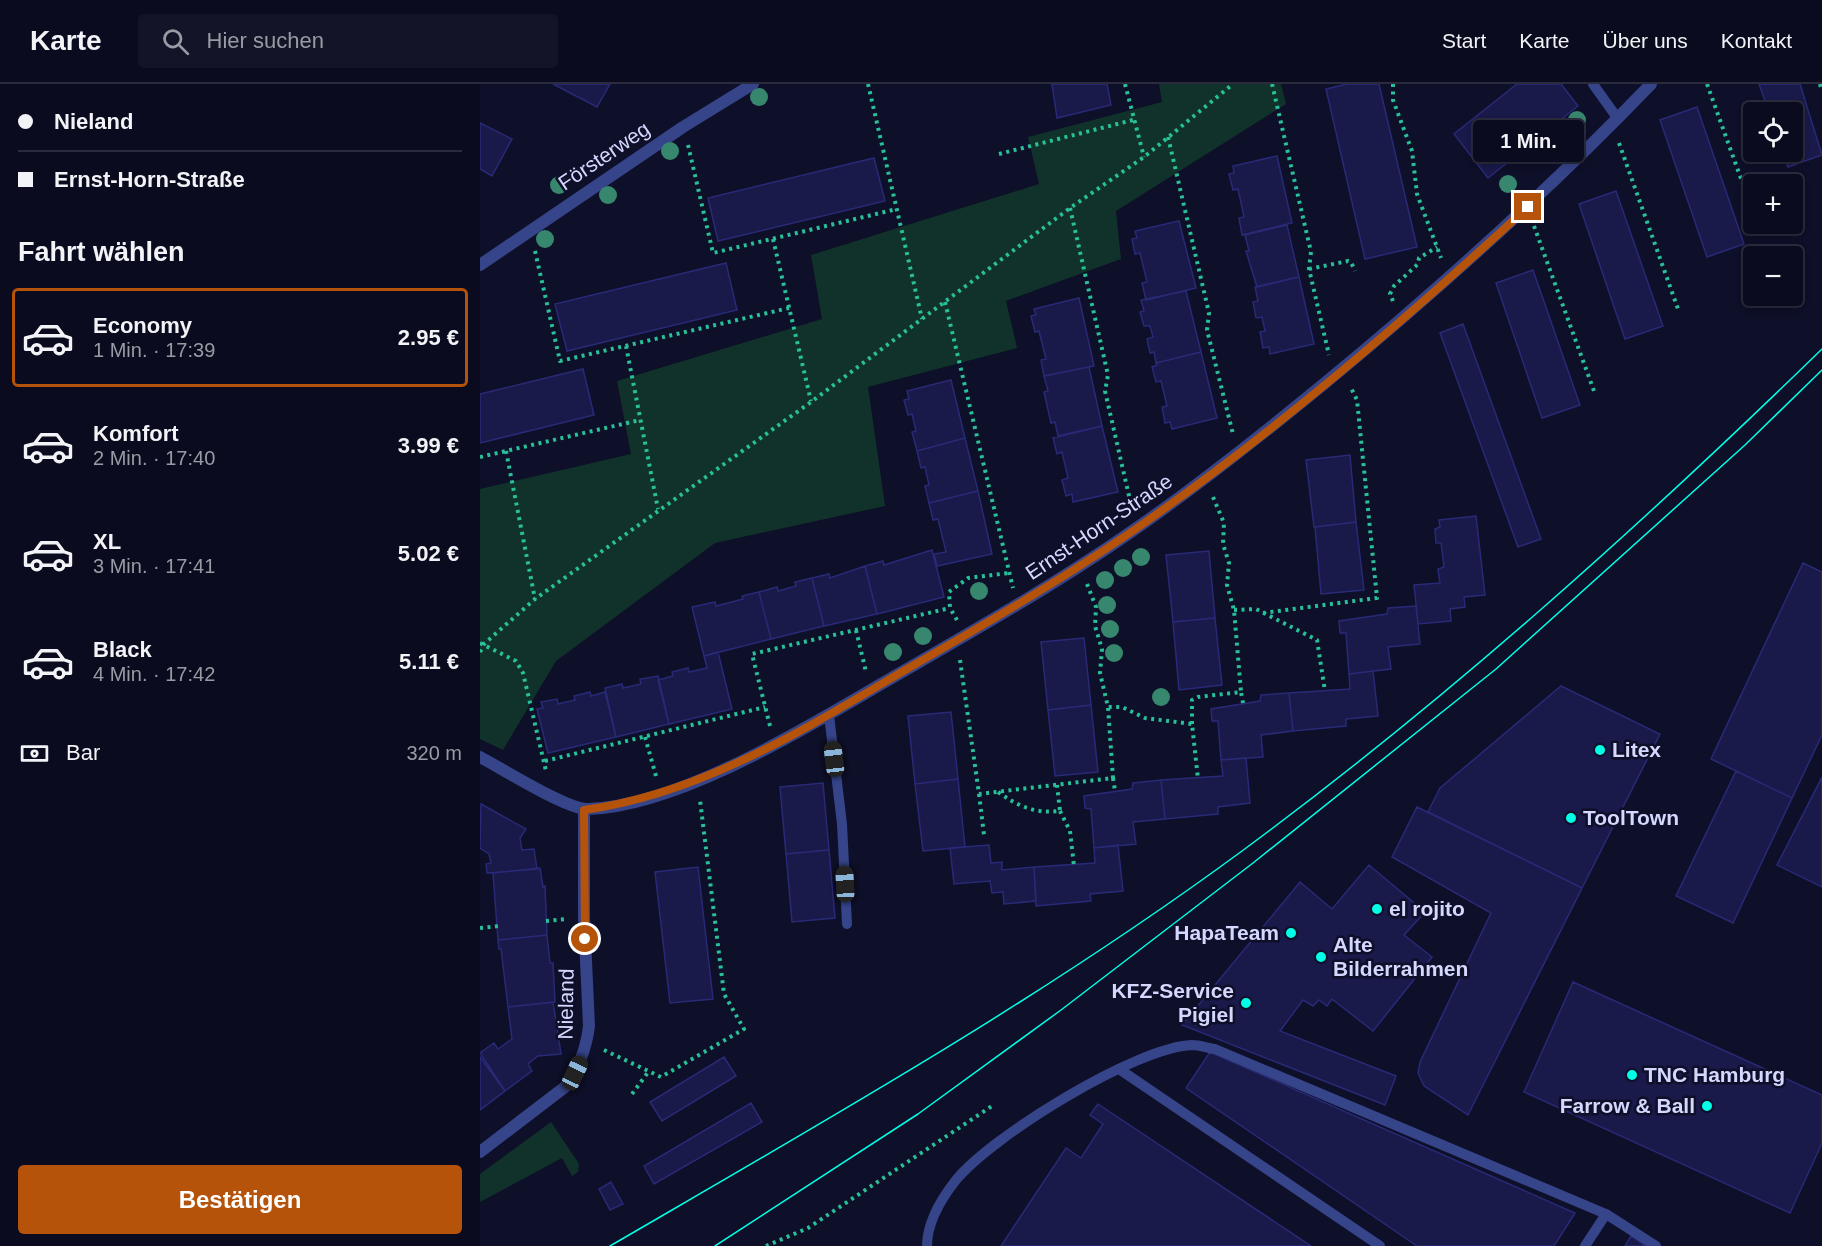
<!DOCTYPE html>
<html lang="de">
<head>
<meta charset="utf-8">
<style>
  body { margin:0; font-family:Arial,sans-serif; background:#131427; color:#f1f3f6; height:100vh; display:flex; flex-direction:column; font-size:22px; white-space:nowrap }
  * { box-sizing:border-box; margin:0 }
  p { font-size:20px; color:#999ba4 }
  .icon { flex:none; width:33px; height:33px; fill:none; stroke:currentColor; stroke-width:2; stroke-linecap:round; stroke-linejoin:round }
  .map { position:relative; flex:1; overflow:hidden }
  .side { display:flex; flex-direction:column; background:#0a0b1e; width:480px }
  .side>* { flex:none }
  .top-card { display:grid; align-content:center; height:132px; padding:0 18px; background:#0a0b1e }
  .controls { position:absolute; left:1263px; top:18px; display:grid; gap:12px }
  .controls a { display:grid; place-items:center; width:60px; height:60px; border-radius:6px; background:#0a0b1e; box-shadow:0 3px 9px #0003,0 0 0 2px #2a2b3c; font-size:30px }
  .end { position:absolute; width:27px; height:27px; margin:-14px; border:8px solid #b45309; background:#fff; box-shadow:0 0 0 3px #fff }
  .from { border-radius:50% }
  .bubble { position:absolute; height:42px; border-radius:6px; background:#0a0b1e; box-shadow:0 3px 9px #0003,0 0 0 2px #2a2b3c; font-size:20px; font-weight:700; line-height:42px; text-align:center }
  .car { position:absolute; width:18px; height:36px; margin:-18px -9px; border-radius:8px; box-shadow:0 0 4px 2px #0007; background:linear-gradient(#222 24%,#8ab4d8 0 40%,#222 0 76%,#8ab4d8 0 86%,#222 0) }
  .top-card b { display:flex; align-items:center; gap:21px; height:57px; font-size:22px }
  .top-card b+b { border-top:2px solid #2a2b3c }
  .top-card i { width:15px; height:15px; background:#f1f3f6 }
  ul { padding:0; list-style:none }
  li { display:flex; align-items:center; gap:18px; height:99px; margin:0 12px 9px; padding:0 6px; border:3px solid transparent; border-radius:6px }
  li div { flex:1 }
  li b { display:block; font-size:22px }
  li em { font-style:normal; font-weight:700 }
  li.active { border-color:#b45309 }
  li>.icon { width:54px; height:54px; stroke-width:1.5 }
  h2 { padding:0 18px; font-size:27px; line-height:72px }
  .pay { display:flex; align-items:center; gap:15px; height:66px; padding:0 18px; font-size:22px }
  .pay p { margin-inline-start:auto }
  .primary-button { display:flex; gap:12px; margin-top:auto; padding:12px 18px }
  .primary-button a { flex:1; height:69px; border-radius:6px; background:#b45309; color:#fff; font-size:24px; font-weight:700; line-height:69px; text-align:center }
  header { display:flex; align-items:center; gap:36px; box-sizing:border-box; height:84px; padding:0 30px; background:#0a0b1e; border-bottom:2px solid #2a2b3c }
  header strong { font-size:28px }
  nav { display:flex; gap:33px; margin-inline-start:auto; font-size:21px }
  .search { width:420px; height:54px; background:#131427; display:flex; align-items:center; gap:15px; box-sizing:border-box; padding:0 21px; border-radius:6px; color:#999ba4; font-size:22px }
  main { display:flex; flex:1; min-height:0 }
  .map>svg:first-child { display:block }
  .green { fill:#11322a }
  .building { fill:#19194a; stroke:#292a77; stroke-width:1.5 }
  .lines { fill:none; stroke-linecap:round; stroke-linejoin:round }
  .path { stroke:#28c098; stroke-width:4; stroke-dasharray:3 4.5; stroke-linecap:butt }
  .service { stroke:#364489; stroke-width:10 }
  .minor { stroke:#364489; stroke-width:12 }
  .tram { stroke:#00ffe6; stroke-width:1.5 }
  .tree { fill:#37866e }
  .route { stroke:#b45309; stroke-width:8 }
  .poi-dot { fill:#00ffe6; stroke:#0e0f28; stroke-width:2 }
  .labels { text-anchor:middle; stroke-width:5; stroke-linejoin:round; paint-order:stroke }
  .street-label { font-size:21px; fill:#d4d8ff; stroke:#0e0f28 }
  .poi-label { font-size:21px; font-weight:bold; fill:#d4d8ff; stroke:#0e0f28; text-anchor:start }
</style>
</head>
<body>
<header>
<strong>Karte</strong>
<div class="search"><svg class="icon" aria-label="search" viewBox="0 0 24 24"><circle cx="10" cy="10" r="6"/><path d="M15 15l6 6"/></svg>Hier suchen</div>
<nav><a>Start</a><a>Karte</a><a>Über uns</a><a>Kontakt</a></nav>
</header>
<main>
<section class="side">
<div class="top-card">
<b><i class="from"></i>Nieland</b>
<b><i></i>Ernst-Horn-Straße</b>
</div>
<h2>Fahrt wählen</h2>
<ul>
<li class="active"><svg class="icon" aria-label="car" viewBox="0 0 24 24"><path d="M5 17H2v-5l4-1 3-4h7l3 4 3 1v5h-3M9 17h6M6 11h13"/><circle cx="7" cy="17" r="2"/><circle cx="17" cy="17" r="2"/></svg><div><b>Economy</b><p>1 Min. · 17:39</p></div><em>2.95 €</em></li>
<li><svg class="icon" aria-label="car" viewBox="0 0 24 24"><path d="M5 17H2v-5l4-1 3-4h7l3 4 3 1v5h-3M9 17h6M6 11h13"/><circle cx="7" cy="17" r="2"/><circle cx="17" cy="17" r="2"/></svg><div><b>Komfort</b><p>2 Min. · 17:40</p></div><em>3.99 €</em></li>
<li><svg class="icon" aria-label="car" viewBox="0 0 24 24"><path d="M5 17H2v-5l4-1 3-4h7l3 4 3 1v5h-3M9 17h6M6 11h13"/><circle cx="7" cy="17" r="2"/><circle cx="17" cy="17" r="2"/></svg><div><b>XL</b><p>3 Min. · 17:41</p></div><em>5.02 €</em></li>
<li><svg class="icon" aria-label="car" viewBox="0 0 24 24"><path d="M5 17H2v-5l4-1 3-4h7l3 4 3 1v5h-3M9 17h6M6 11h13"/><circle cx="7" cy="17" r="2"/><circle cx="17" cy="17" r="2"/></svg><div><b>Black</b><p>4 Min. · 17:42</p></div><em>5.11 €</em></li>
</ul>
<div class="pay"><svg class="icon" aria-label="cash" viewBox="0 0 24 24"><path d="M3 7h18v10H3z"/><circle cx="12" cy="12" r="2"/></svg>Bar<p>320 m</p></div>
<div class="primary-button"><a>Bestätigen</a></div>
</section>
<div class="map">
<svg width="1342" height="1162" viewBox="0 0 1342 1162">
  <rect width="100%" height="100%" fill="#0e0f28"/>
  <!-- green -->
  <path class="green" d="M679 0H801L806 20 636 127 641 175 526 217 537 264 388 303 405 422 235 459 76 577 23 666 0 655V405L151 370 137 297 342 235 331 171 559 100 548 53 682 18Z
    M71 1038 99 1080 98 1088 92 1092 82 1074 0 1118V1090Z"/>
  <!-- building -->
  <path class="building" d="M73 0H130L117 23Z
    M572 0H627L631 21 577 34Z
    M867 0H899L937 163 885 175 846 5Z
    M1037 0H1081L1098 22 1008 94 974 50Z
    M1279 0H1320L1342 71 1308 83 1302 68H1312V28H1289Z
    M1217 23 1264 160 1227 173 1180 36Z
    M0 39 32 55 12 92 0 85Z
    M797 72 812 139 762 151 759 134 764 133 758 105 753 106 749 90 754 89 753 82Z
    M394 74 405 117 238 157 228 114Z
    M1136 107 1183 242 1145 255 1099 120Z
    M699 137 716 204 666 216 662 199 667 198 660 169 655 170 652 155 657 154 655 147Z
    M807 141 819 193 777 203 766 167H769L765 151Z
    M246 179 257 226 87 267 75 220Z
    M1053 186 1100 321 1062 334 1016 199Z
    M819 193 834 260 790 270 789 263 783 264 780 248 785 247 782 233 776 234 773 218 778 217 775 203Z
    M706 207 721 268 676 279 674 268 670 269 667 255 673 253 670 242H664L660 228 664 227 661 216Z
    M599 214 614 282 564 292 561 276 566 275 559 247 555 248 551 232 556 231 554 225Z
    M983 240 1061 455 1038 463 960 249Z
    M721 268 737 334 692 345 690 338 685 339 682 323 687 322 681 297 676 298 672 283 677 281 676 279Z
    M609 283 622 342 578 352 575 338 571 339 564 308 568 307 564 292Z
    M103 285 114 331 0 359V310Z
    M471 296 485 354 437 367 432 348 436 347 432 330 428 331 424 316 429 315 427 307Z
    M622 342 638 408 593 418 592 410 586 412 582 396 588 394 582 368 577 370 573 354Z
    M485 354 498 407 449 419 445 402 449 401 445 383 441 384 437 367Z
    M870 371 876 438 834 443 826 376Z
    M498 407 512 470 457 482 454 470 466 468 458 435 453 436 449 419Z
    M996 432 1005 511 984 513 985 523 970 525 971 537 938 540 934 501 960 499 958 485 964 483 961 459H956L955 445 960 443 959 436Z
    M876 438 884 506 841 510 835 443Z
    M452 466 464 513 397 530 385 482 403 477 404 481Z
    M729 467 735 534 693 538 686 471Z
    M1323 479 1342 488V651L1312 714 1231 675Z
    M385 482 397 530 344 542 332 494 349 490 350 494Z
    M332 494 344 542 291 555 279 508 297 503 298 507 316 502 315 498Z
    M279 508 291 555 224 572 212 523 235 518 236 522 263 515 262 512Z
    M936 522 940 560 908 563 911 585 869 590 866 549H860L859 537 907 530 908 524Z
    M735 534 742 601 699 606 693 538Z
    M604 554 611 621 568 626 561 558Z
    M238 568 252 625 189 640 178 596 193 592 192 588 208 584 209 588 227 584 224 572Z
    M893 587 898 632 866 635V642L813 647 809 609 870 605 869 590Z
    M178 592 189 640 136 653 125 604 142 600 143 604 161 600 160 595Z
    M1081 602 1180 650 1102 804 948 728 960 704Z
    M110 608 111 612 125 608 136 653 68 669 57 625 63 624 61 618 77 615 78 620 95 616 94 612Z
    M809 609 813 647 781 651 783 673 741 676 738 637H732L731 625 780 617 781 611Z
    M611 621 618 688 575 692 568 626Z
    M471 628 478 695 435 700 428 632Z
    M766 674 770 719 738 723V730L685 735 681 696 743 692 741 676Z
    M1256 687 1312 714 1253 839 1196 812Z
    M1342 693V803L1297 781Z
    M478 695 485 763 443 767 435 700Z
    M681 696 685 735 653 738 656 760 614 764 611 725 605 724 604 712 652 705 653 699Z
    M343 699 349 766 306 770 300 703Z
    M1 720 46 745 40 754 42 766 54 765 57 785 7 789 6 780 11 779 9 770 0 764Z
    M937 723 1102 804 988 1031 944 1002 938 989 940 978 1011 829 912 773Z
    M509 761 511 779 522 778V786L554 783 556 817 524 820 523 808 512 809 510 797 474 800 470 764Z
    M638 761 643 807 610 810 611 817 556 822 554 783 615 779 614 764Z
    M349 766 355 834 312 838 306 770Z
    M889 781 945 828 924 851 952 873 893 947 852 915 847 922 839 916 833 922 823 916 800 947 916 992 905 1021 702 941 820 798 852 825Z
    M218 783 233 915 190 919 175 788Z
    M60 784 63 803 65 802 67 851 18 856 13 789Z
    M67 851 70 879H73L75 918 28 923 21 865H19L18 856Z
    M1093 898 1342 1011V1059L1310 1129 1044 1008Z
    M73 918 81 970 58 972 48 980 52 987 25 1007 0 969 14 959 18 965 32 955 28 923Z
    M730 968 1095 1129 1074 1162H937L706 1004Z
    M0 973 25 1007 0 1026Z
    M244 973 256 992 182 1037 170 1018Z
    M271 1019 282 1038 174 1100 164 1082Z
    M618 1020 831 1162H521L586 1064 601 1074 623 1040 610 1031Z
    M131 1098 143 1120 130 1126 119 1105Z
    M1151 1152 1166 1162H1145Z"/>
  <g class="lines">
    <!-- path -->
    <path class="path" d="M388 0 442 235
      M645 0 664 73
      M792 0 831 168 829 185 849 271
      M913 0V16L932 67 937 110 961 174
      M1227 0 1274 131
      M1340 0 1342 7
      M688 53 729 229 727 246 753 350
      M1139 59 1198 225
      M208 61 233 169 417 125
      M519 70 653 36
      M590 124 628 291 625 307 652 425
      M1276 140 1281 152
      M1054 142 1114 307
      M293 155 331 317
      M55 167 80 277 309 224
      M829 185 868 177 871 178 875 187
      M913 217 910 210 914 202 938 180 939 174 957 163
      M465 218 533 504
      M146 262 178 425
      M26 367 55 515
      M0 373 160 336
      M733 413 744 439 743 460 749 479 747 501 754 526 761 608
      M607 500 616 523 615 542 622 565 620 589 628 623H642L665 634 712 640 718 695
      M754 526 776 525 837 556 845 607
      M783 529 897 514 877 316 870 302
      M477 536 470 524 469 508 488 494 529 489
      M376 546 386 588
      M0 559 36 577 43 589 66 687
      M0 568 4 560 55 515 331 318 590 124 664 73 753 0
      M480 576 499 710 633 694 628 623
      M712 640V616L718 613 761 608 763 619
      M290 642 272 570 470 524
      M165 653 176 692
      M65 677 285 623
      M633 694 635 707
      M518 708C538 722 555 730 580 727L577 701
      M499 710 504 751
      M580 727 590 747 594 782
      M66 837 86 835
      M0 844 19 842
      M124 966 181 993 264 945 244 910 220 716
      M152 1010 169 987
      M286 1162 328 1144 512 1022"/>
    <!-- service -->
    <path class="service" d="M1113 0 1138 35
      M349 631 362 740 367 840
      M639 985 900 1162
      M447 1162C447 1138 461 1115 476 1096 512 1052 656 963 712 961 719 961 728 964 735 965L1126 1130 1176 1162
      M1105 1162 1126 1130"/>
    <!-- minor -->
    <path class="minor" d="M0 181 203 43 273 0
      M0 673C21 684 88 726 108 725 197 722 319 648 396 603 484 552 574 502 658 443 723 398 784 349 845 299 959 205 1068 107 1171 0
      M0 1068 85 1003C99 984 106 966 109 942L104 833V726"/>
    <!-- tram -->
    <path class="tram" d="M130 1162C345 1037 561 915 762 767 968 615 1159 443 1342 265
      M235 1162 438 1030 581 926 773 779 1016 585 1265 361 1342 286"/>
  </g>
  <!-- trees -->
  <g class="tree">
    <circle cx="279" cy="13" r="9"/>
    <circle cx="1097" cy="36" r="9"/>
    <circle cx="190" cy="67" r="9"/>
    <circle cx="1066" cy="71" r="9"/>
    <circle cx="1028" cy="100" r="9"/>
    <circle cx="79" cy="101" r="9"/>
    <circle cx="128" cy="111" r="9"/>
    <circle cx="65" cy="155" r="9"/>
    <circle cx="661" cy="473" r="9"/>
    <circle cx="643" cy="484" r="9"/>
    <circle cx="625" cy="496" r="9"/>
    <circle cx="499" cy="507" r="9"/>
    <circle cx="627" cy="521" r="9"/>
    <circle cx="630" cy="545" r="9"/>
    <circle cx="443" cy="552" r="9"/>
    <circle cx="413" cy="568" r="9"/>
    <circle cx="634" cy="569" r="9"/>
    <circle cx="681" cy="613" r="9"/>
  </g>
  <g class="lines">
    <!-- route -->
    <path class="route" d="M105 855 104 726C220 710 320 648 420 589 500 543 580 497 657 444 795 348 924 237 1048 123"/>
  </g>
  <!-- markers -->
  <g class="poi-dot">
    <circle cx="1120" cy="666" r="6"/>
    <circle cx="1091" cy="734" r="6"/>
    <circle cx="897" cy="825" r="6"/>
    <circle cx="811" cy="849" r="6"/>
    <circle cx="841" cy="873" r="6"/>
    <circle cx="766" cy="919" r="6"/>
    <circle cx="1152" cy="991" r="6"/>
    <circle cx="1227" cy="1022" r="6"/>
  </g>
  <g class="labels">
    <!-- street labels -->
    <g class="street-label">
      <text transform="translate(124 72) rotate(-34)" y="7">Försterweg</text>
      <text transform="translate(619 443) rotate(-34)" y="7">Ernst-Horn-Straße</text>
      <text transform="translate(86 920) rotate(-89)" y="7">Nieland</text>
    </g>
    <!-- poi labels -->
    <g class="poi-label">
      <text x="1132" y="673">Litex</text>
      <text x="1103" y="741">ToolTown</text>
      <text x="909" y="832">el rojito</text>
      <text x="799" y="856" text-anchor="end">HapaTeam</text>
      <text x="853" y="868">Alte<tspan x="853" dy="24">Bilderrahmen</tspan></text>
      <text x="754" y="914" text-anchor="end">KFZ-Service<tspan x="754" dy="24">Pigiel</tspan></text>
      <text x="1164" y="998">TNC Hamburg</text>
      <text x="1215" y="1029" text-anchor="end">Farrow &amp; Ball</text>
    </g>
  </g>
</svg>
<div class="controls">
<a><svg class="icon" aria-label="locate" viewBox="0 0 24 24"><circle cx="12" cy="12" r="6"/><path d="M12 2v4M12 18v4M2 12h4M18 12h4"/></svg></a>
<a>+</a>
<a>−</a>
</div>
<i class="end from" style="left:105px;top:855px"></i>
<i class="end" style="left:1048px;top:123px"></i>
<div class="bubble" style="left:993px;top:36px;width:111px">1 Min.</div>
<i class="car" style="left:354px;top:675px;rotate:353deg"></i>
<i class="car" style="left:365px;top:800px;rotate:357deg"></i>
<i class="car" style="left:95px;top:989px;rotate:25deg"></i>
</div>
</main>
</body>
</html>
